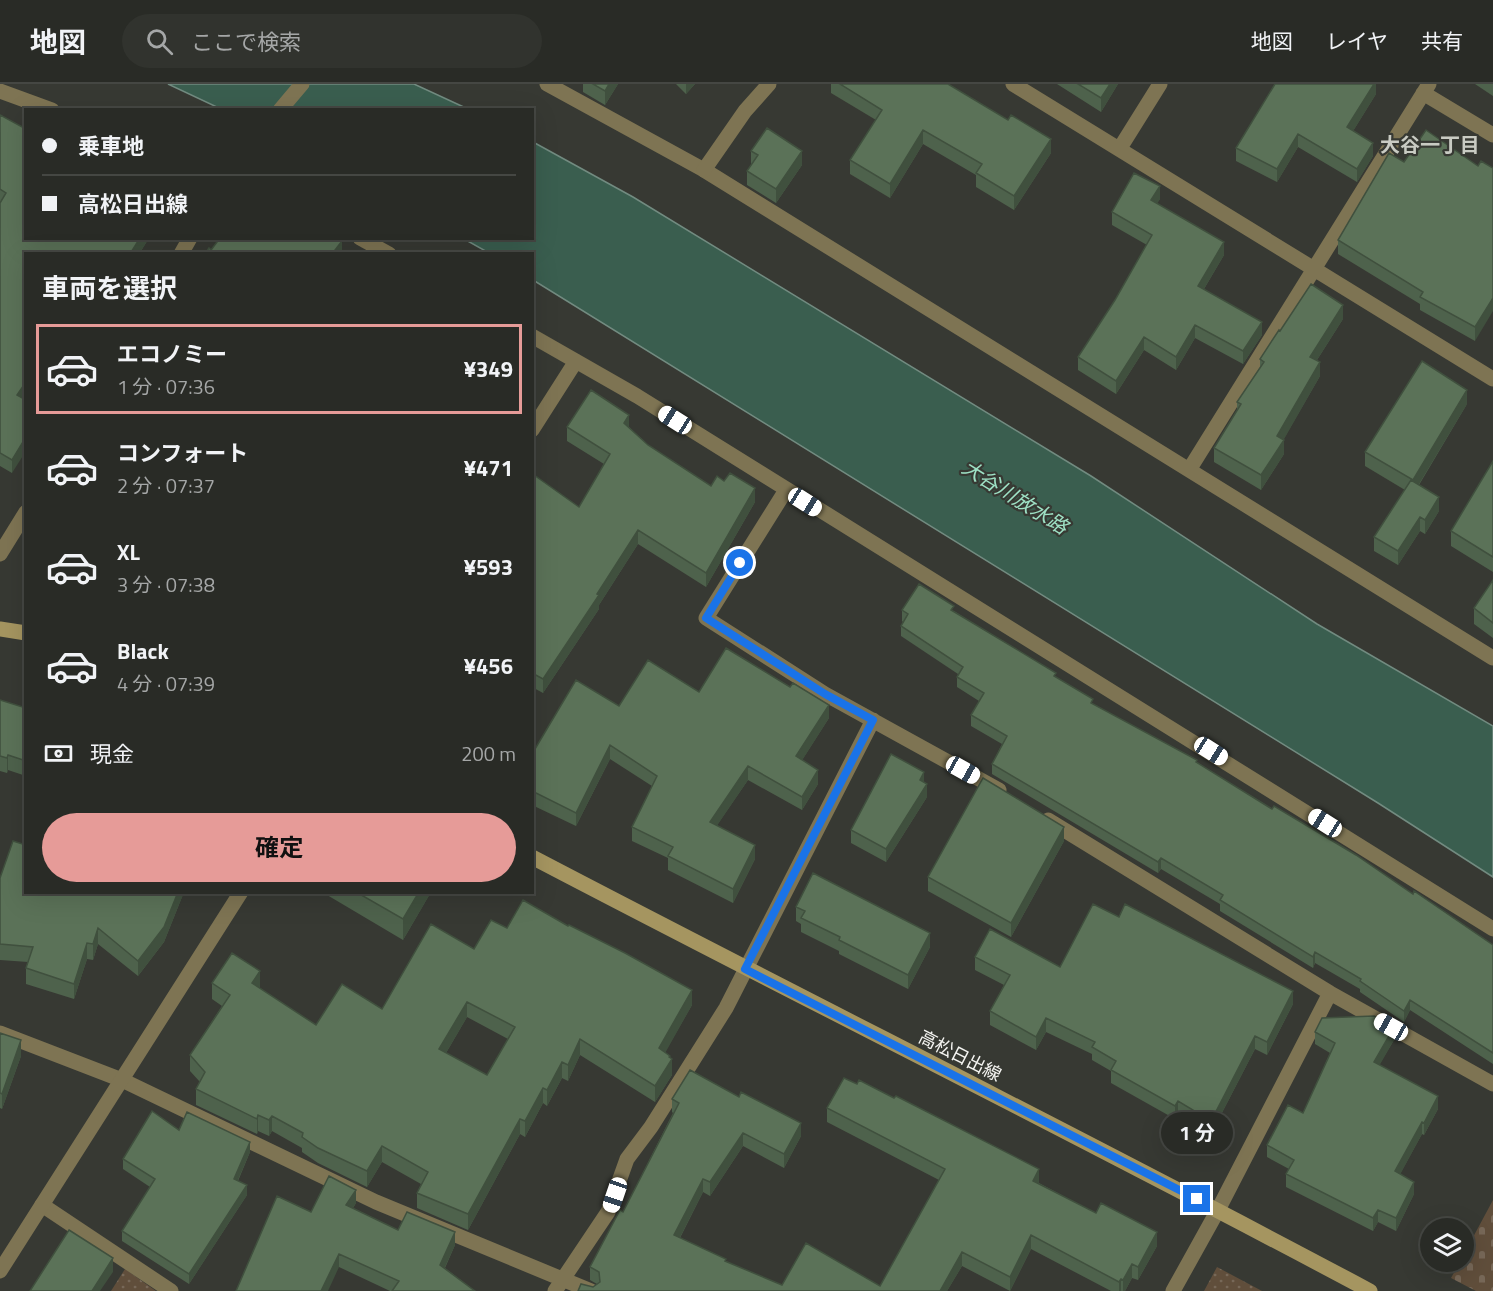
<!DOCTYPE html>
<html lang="ja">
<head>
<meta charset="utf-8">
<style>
  body { margin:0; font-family:"Titillium Web","Noto Sans JP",sans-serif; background:#31332e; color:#f1f3f6; height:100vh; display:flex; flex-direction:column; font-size:22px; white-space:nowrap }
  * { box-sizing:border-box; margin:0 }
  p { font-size:20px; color:#a5a7a7 }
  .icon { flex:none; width:33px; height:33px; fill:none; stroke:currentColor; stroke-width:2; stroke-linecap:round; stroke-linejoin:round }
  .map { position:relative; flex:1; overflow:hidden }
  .details { position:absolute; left:24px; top:168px; width:510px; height:642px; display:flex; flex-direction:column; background:#292b26; border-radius:0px; box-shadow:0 6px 24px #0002,0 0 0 2px #454743 }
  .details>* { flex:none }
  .top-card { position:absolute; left:24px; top:24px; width:510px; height:132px; border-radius:0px; box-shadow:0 6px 24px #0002,0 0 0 2px #454743; display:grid; align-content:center; height:132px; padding:0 18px; background:#292b26 }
  .buttons { position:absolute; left:1420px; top:1134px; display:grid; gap:12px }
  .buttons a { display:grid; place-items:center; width:54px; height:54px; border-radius:50%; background:#292b26; box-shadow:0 6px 24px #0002,0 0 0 2px #454743; font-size:30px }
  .end { position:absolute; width:27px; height:27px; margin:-14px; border:8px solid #1a73e8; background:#fff; box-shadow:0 0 0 3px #fff }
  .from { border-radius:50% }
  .bubble { position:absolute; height:42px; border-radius:21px; background:#292b26; box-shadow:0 6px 24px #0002,0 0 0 2px #454743; font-size:20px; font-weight:700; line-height:42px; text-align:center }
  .car { position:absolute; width:18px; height:36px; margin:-18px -9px; border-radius:8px; box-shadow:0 0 4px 2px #0007; background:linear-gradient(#fff 24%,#345 0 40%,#fff 0 76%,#345 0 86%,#fff 0) }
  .top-card b { display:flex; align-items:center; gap:21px; height:57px; font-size:22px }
  .top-card b+b { border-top:2px solid #454743 }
  .top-card i { width:15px; height:15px; background:#f1f3f6 }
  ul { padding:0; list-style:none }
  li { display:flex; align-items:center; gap:18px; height:90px; margin:0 12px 9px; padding:0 6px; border:3px solid transparent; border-radius:0px }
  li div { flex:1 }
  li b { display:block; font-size:22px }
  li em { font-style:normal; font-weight:700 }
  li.selected { border-color:#e69b98 }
  li>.icon { width:54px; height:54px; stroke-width:1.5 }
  h2 { padding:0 18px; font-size:27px; line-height:72px }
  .pay { display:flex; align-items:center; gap:15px; height:66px; padding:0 18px; font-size:22px }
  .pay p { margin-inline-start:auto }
  .primary-button { display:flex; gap:12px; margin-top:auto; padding:12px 18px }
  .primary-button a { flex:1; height:69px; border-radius:36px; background:#e69b98; color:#111; font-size:24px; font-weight:700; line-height:69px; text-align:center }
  header { display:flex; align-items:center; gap:36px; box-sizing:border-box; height:84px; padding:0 30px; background:#292b26; border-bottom:2px solid #454743 }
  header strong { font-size:28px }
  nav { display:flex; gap:33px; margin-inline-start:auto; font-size:21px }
  .search { width:420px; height:54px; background:#31332e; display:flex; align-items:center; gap:15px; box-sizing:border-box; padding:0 21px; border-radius:33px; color:#a5a7a7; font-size:22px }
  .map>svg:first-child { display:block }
  .grass { fill:url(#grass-dots) }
  .cemetery { fill:url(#cemetery-stones) }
  .water { fill:#3a5e4f; stroke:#728b80; stroke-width:1.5 }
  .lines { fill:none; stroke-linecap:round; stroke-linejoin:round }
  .minor { stroke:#7e7453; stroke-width:15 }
  .tertiary { stroke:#7e7453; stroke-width:15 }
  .secondary { stroke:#a59560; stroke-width:15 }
  .wall { fill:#4e624c; fill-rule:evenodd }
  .shaded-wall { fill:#40503e }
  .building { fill:#5b7258; stroke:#40503e; stroke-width:1.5; fill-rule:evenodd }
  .route { stroke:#1a73e8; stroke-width:8 }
  .labels { text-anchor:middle; stroke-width:4.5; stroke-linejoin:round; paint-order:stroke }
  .street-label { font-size:18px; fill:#f5f5f2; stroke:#373933 }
  .neighbourhood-label { font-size:20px; font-weight:bold; fill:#c9cbc3; stroke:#373933 }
  .water-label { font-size:20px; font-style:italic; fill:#9ee1c5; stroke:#373933 }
</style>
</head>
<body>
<header>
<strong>地図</strong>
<div class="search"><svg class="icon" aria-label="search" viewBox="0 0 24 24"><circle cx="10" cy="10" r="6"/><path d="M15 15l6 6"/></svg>ここで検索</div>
<nav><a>地図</a><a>レイヤ</a><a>共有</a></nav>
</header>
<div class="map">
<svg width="1493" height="1207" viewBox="0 0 1493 1207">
  <defs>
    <pattern id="grass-dots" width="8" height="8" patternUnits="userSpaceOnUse" patternTransform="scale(1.5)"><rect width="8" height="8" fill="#604e3b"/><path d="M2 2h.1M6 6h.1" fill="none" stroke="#776858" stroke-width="1.8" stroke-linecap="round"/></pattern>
    <pattern id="cemetery-stones" width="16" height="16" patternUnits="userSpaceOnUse" patternTransform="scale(1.5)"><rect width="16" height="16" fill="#604e3b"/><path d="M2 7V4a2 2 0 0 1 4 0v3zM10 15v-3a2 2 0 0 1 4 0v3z" fill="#776858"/></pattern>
  </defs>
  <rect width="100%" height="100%" fill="#373933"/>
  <!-- grass -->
  <path class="grass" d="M1217 1183 1262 1207H1204Z
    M125 1185 156 1207H111Z"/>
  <!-- cemetery -->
  <path class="cemetery" d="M1493 1116V1207H1476L1451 1194 1460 1178H1464V1170Z"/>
  <!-- water -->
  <path class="water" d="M168 0H414L468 25H221Z
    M533 58 633 113 1091 392 1317 540 1493 642V793L1378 719 533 196 532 170 489 169 464 155 532 154Z"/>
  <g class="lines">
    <!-- minor -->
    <path class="minor" d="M547 0 704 86 1493 574
      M1013 0 1493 295
      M0 7 52 26
      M1423 9 1493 51
      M1120 64 1160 0
      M360 154 389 170
      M532 252 637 312 1493 845
      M532 346 576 277
      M1189 386 1429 0
      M786 406 706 534 825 610 999 706
      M1048 736 1330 909 1493 1000
      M0 949 122 996 376 1118 591 1207
      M42 1121 171 1207
      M555 1207 608 1128 627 1075 651 1043 726 924 873 636
      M1173 1207 1218 1126 1330 909"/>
    <!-- tertiary -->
    <path class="tertiary" d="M280 26 302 0
      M704 86 745 27 769 0
      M181 170 190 154
      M0 470 26 428
      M0 1187 241 808"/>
    <!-- secondary -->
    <path class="secondary" d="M0 545 26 549
      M532 773C811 919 1093 1059 1370 1207"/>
  </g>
  <!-- wall -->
  <path class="wall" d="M583 0H618L605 21 583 8Z
    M676 0H695L686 10Z
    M831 0H948L1051 69 1014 126 976 103V91L923 60 890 114 850 90V76L876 36 831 9Z
    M1057 0H1118L1101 28Z
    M1376 0V10L1353 47 1373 72 1357 98 1298 63 1277 98 1236 77V64Z
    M1475 0H1493V12Z
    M0 31 26 154H149L139 170H26L23 315 12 389 0 382Z
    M751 67 802 81 776 119 747 101V87L751 81Z
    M1404 78 1478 82 1475 257 1420 226V220L1338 170V156Z
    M1160 115 1157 119 1224 171 1204 205 1262 251 1243 280 1195 254 1176 286 1144 266 1116 310 1078 286V273L1115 216 1147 161 1112 141V128Z
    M1343 235 1317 276 1320 292 1283 356 1284 370 1261 406 1214 378V364L1237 327V318L1260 283V275L1280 247Z
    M1467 320 1419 401 1439 427 1425 450 1420 447 1398 481 1374 467V453L1405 406 1365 382V368Z
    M567 343H629L648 361 711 402 755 418 706 503 638 460 599 521V525L543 609 532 603V393L579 423 604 380 567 357Z
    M1493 377V488L1451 462V447Z
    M1493 496V554L1474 540V524Z
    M902 526 954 527 1056 593 1093 620 1197 679 1413 810 1493 861V980L1410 926 1404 938 1360 908V905L1315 879 1313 884 1220 827V820L1161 785 1158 789 992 690V680L1002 660 971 642V631L979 617 957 603V593L958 590 901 552V542L903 538 902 537Z
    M699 608 829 634 802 676 818 700 802 726 748 696 717 741 755 775 733 819 668 786V774L632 757V743L652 702 610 675 576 742 532 721V670L619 622Z
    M0 616 26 624V692L8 686 7 689 0 687Z
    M927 713 886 778 851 759V746Z
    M1064 757 1011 853 928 807V793Z
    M0 794 26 808H184L164 858 138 892 98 860 93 876 87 875 74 915 26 900V884L28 878 0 876Z
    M322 808H431L403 856Z
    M796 823 930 863 908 905 839 870V867L801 848V840L796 837Z
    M507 844 692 921 665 968 670 974 672 991 655 1018 580 971 568 997 562 994 547 1022 543 1019 525 1053 520 1050 468 1146 417 1124V1109L421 1100 382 1078 367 1103 318 1079 302 1068V1064L272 1047 269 1052 258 1047 257 1050 196 1021V1005L200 998 190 987V971L222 922 212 915V899L260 902 259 904 316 941 382 925ZM467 933 508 955 487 991 446 969Z
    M975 873 1060 883 1293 920 1267 971 1255 965 1211 1050 1178 1030 1175 1035 1111 999V987L1092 976V970L1046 948 1036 966 990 941V927L1004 901 975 886Z
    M1315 948 1394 956 1379 981 1438 1025 1424 1051 1422 1050 1400 1090 1414 1110 1396 1147 1378 1138 1373 1147 1286 1103V1090L1289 1085 1267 1073V1061L1303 1029 1330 969 1315 960Z
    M0 949 21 972 2 1025 0 1024Z
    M672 1015 801 1052 784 1084 743 1062 710 1112 703 1108 680 1154 726 1178 782 1201 880 1202 939 1096 827 1038V1024L1039 1099 1157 1162 1138 1196 1132 1194 1125 1207H1111L1031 1165 1010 1207 962 1182 947 1207H578L593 1203 597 1200 590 1196V1183L623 1128 673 1029 672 1028Z
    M179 1046 250 1068 238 1097 247 1111 189 1200 122 1157V1147L150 1103 123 1085V1075Z
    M356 1119 353 1124 398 1146 455 1161 445 1184 475 1207H390L339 1183 311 1128Z"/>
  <!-- shaded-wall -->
  <path class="shaded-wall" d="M609 0H618L605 21V7Z
    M686 0H695L686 10Z
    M1110 0H1118L1101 28V14Z
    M1374 0H1376V10L1347 57V43Z
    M923 46V60L890 114V100Z
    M1298 50V63L1277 98V85Z
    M1051 55V69L1014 126V112Z
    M1373 59V72L1357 98V85Z
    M802 67V81L776 119V105Z
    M1160 102V115L1151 129V116Z
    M140 154H149L139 170H130Z
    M342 157V170H332Z
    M1224 158V171L1198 215V202Z
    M1493 214V227L1475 257V243Z
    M1343 221V235L1310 287V273Z
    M1262 238V251L1243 280V267Z
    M1195 241V254L1176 286V273Z
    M1144 253V266L1116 310V297Z
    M1320 278V292L1279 364 1284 356V370L1261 406V391L1277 352Z
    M26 298V311L17 325V311Z
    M1467 306V320L1413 410V396Z
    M629 331V345L624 339Z
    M26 353V367L12 389V376Z
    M755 404V418L706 503V489Z
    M1439 413V427L1425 450V436Z
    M1420 433V447L1398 481V467Z
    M638 446V460L599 521V525L543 609V595Z
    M829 621V634L796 686V672Z
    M610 661V675L576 742V729Z
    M8 671V686L7 689V674Z
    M748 682V696L710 752V738Z
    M818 686V700L802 726V713Z
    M924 688V701L920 696Z
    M927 700V713L886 778V765Z
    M1064 743V757L1011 853V839Z
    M755 761V775L733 819V805Z
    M1161 774V785L1158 789V778Z
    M178 808H184L164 858 138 892V877Z
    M419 808H431L403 856V835Z
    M98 844V860L93 876V860Z
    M930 849V863L908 905V891Z
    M87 859V875L74 915V900Z
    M1315 868V879L1313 884V873Z
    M260 887V902L252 915V899Z
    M692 906V921L659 980V964Z
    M1293 907V920L1267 971V958Z
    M1410 916V926L1404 938V927Z
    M467 918V933L439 981V965Z
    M1046 934V948L1036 966V953Z
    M1394 943V956L1374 991V978Z
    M1255 952V965L1211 1050V1037Z
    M580 955V971L568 997V981Z
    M21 956V972L2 1025V1010Z
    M670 972V979L672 975V991L655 1018V1002Z
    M562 978V994L547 1022V1006Z
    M543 1004V1019L525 1053V1037Z
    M1438 1012V1025L1424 1051V1039Z
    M1178 1017V1030L1175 1035V1022Z
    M258 1031V1047L257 1050V1035Z
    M272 1032V1047L269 1052V1036Z
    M520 1035V1050L468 1146V1130Z
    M1422 1038V1050L1395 1100V1087Z
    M801 1039V1052L784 1084V1070Z
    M743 1049V1062L710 1112V1098Z
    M250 1058V1068L234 1105V1095Z
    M382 1062V1078L367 1103V1087Z
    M1039 1085V1099L1033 1110V1097Z
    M703 1095V1108L674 1165V1151Z
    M1414 1098V1110L1396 1147V1134Z
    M247 1101V1111L189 1200V1190Z
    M356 1106V1119L346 1135V1121Z
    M1378 1126V1138L1373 1147V1134Z
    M455 1148V1161L440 1194V1181Z
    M1157 1148V1162L1138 1196V1183Z
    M1031 1151V1165L1010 1207V1193Z
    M962 1168V1182L947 1207H940Z
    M339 1170V1183L328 1207H321Z
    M113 1174V1188L100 1207H92Z
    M1132 1180V1194L1125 1207H1123V1196Z
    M1121 1195V1207H1119V1198Z"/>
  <!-- building -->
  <path class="building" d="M593 0H609L605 7Z
    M840 0H948L1008 36 1011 31 1051 55 1014 112 976 89 982 80 923 46 890 100 850 76 882 26Z
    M1078 0H1110L1101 14Z
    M1275 0H1374L1347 43 1373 59 1357 85 1298 50 1277 85 1236 64Z
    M0 31 26 45V154H140L130 170H26V298L17 311 26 316V353L12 376 0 369V119L6 109 0 105Z
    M767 44 802 67 776 105 747 87 758 71 751 67Z
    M1426 46 1478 82 1481 77 1493 84V214L1475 243 1420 213 1423 208 1338 156 1389 69 1404 78Z
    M1134 89 1160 102 1151 116 1224 158 1198 202 1262 238 1243 267 1195 241 1176 273 1144 253 1116 297 1078 273 1115 216 1152 151 1112 128Z
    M220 154H338L342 157 332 170H205L209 164 211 166Z
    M1311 200 1343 221 1310 273 1320 278 1277 352 1284 356 1261 391 1214 364 1241 320 1237 318 1264 278 1260 275 1279 246 1280 247Z
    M1422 277 1467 306 1413 396 1365 368Z
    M591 306 629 331 624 339 648 361 711 402 717 392 724 397 730 389 755 404 706 489 638 446 597 510 599 511 543 595 532 589V393L534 391 579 423 610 370 567 343Z
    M1493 377V473L1451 447Z
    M1411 396 1439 413 1425 436 1420 433 1398 467 1374 453Z
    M1493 496V539L1474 524Z
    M919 500 954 522 951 526 1056 589 1054 592 1093 615 1091 619 1197 676 1196 678 1272 725 1274 722 1356 771 1413 810 1414 807 1493 861V969L1410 916 1404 927 1360 897 1361 895 1315 868 1313 873 1220 816 1223 811 1161 774 1158 778 992 680 1007 652 971 631 984 609 957 593 963 583 901 542 908 530 902 526Z
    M726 564 790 603 793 599 829 621 796 672 818 686 802 713 748 682 710 738 755 761 733 805 668 772 673 763 632 743 657 692 610 661 576 729 532 707V670L576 596 619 622 648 576 699 608Z
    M0 616 26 624V677L8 671 7 674 0 672Z
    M891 670 924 688 920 696 927 700 886 765 851 746Z
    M983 694 1064 743 1011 839 928 793Z
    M13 757 26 761V808H178L164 843 138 877 98 844 93 860 87 859 74 900 26 884 33 863 0 860V794Z
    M813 789 930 849 908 891 839 856 840 853 801 834 805 827 796 823Z
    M356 808H419L403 835Z
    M523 816 568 842 569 841 625 869 692 906 659 964 670 972 669 973 672 975 655 1002 580 955 568 981 562 978 547 1006 543 1004 525 1037 520 1035 468 1130 417 1109 428 1088 382 1062 367 1087 318 1064 302 1053 303 1049 272 1032 269 1036 258 1031 257 1035 196 1005 205 988 190 971 230 911 212 899 232 869 260 887 252 899 316 941 342 900 382 925 431 840 474 865 491 836 507 844ZM467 918 515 943 487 991 439 965Z
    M1093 820 1119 833 1125 820 1293 907 1267 958 1255 952 1211 1037 1178 1017 1175 1022 1111 986 1116 977 1092 963 1095 958 1046 934 1036 953 990 927 1010 891 975 873 990 845 1060 883Z
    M1374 932 1394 943 1374 978 1438 1012 1424 1039 1422 1038 1395 1087 1414 1098 1396 1134 1378 1126 1373 1134 1286 1090 1294 1076 1267 1061 1288 1021 1303 1029 1335 959 1315 948 1322 934Z
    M0 949 21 956 2 1010 0 1009Z
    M690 986 739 1013 741 1008 801 1039 784 1070 743 1049 710 1098 703 1095 674 1151 726 1175 725 1177 782 1201 806 1159 880 1202 945 1085 827 1024 844 994 857 1000 859 996 894 1014 896 1012 1039 1085 1033 1097 1096 1129 1101 1119 1157 1148 1138 1183 1132 1180 1123 1196 1121 1195 1119 1198 1031 1151 1010 1193 962 1168 940 1207H578L581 1200 593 1203 600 1198 599 1188 590 1183 620 1126 623 1128 679 1019 672 1015Z
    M152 1027 179 1046 187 1028 250 1058 234 1095 247 1101 189 1190 122 1147 155 1095 123 1075Z
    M329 1092 356 1106 346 1121 398 1146 407 1128 455 1148 440 1181 475 1207H392L399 1197 339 1170 321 1207H236L277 1112 311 1128Z
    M69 1146 113 1174 92 1207H30Z"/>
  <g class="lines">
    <!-- route -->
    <path class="route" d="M740 479 706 534 825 610 873 636 745 885 1197 1115"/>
  </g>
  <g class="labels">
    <!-- street labels -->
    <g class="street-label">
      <text transform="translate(960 972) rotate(27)" y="6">高松日出線</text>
    </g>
    <!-- neighbourhood labels -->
    <g class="neighbourhood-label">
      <text x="1430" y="68">大谷一丁目</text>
    </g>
    <!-- water labels -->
    <g class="water-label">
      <text transform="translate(1015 413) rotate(32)" y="7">大谷川放水路</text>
    </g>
  </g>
</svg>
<div class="buttons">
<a><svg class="icon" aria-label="layers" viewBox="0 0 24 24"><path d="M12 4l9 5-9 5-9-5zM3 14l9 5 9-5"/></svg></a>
</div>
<i class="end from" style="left:740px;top:479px"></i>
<i class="end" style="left:1197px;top:1115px"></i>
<div class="bubble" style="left:1161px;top:1028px;width:72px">1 分</div>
<i class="car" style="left:675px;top:336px;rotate:302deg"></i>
<i class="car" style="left:805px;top:418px;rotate:122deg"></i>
<i class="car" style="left:1211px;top:667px;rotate:122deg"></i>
<i class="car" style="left:963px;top:686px;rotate:119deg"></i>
<i class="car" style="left:1325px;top:739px;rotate:302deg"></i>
<i class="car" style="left:1391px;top:943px;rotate:299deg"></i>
<i class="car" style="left:615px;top:1111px;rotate:199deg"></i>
<div class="top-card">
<b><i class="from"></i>乗車地</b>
<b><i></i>高松日出線</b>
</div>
<section class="details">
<h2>車両を選択</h2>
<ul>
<li class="selected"><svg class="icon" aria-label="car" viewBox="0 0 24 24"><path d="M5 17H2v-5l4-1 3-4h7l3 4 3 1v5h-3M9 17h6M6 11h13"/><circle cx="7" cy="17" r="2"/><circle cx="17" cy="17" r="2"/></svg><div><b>エコノミー</b><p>1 分 · 07:36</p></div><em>¥349</em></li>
<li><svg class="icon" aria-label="car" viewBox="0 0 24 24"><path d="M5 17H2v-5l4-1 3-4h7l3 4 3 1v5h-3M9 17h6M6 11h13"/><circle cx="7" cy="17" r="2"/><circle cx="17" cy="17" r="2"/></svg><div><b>コンフォート</b><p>2 分 · 07:37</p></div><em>¥471</em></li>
<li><svg class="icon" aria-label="car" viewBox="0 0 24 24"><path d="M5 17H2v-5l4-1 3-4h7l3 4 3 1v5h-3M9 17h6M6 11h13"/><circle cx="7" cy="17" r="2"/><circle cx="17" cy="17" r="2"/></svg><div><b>XL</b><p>3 分 · 07:38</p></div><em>¥593</em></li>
<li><svg class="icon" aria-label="car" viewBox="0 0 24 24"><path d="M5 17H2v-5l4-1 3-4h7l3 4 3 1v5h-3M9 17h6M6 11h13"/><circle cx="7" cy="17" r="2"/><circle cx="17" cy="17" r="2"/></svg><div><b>Black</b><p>4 分 · 07:39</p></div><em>¥456</em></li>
</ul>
<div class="pay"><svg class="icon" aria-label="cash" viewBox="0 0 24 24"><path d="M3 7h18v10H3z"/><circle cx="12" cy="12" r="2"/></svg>現金<p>200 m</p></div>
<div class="primary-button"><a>確定</a></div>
</section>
</div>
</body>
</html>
